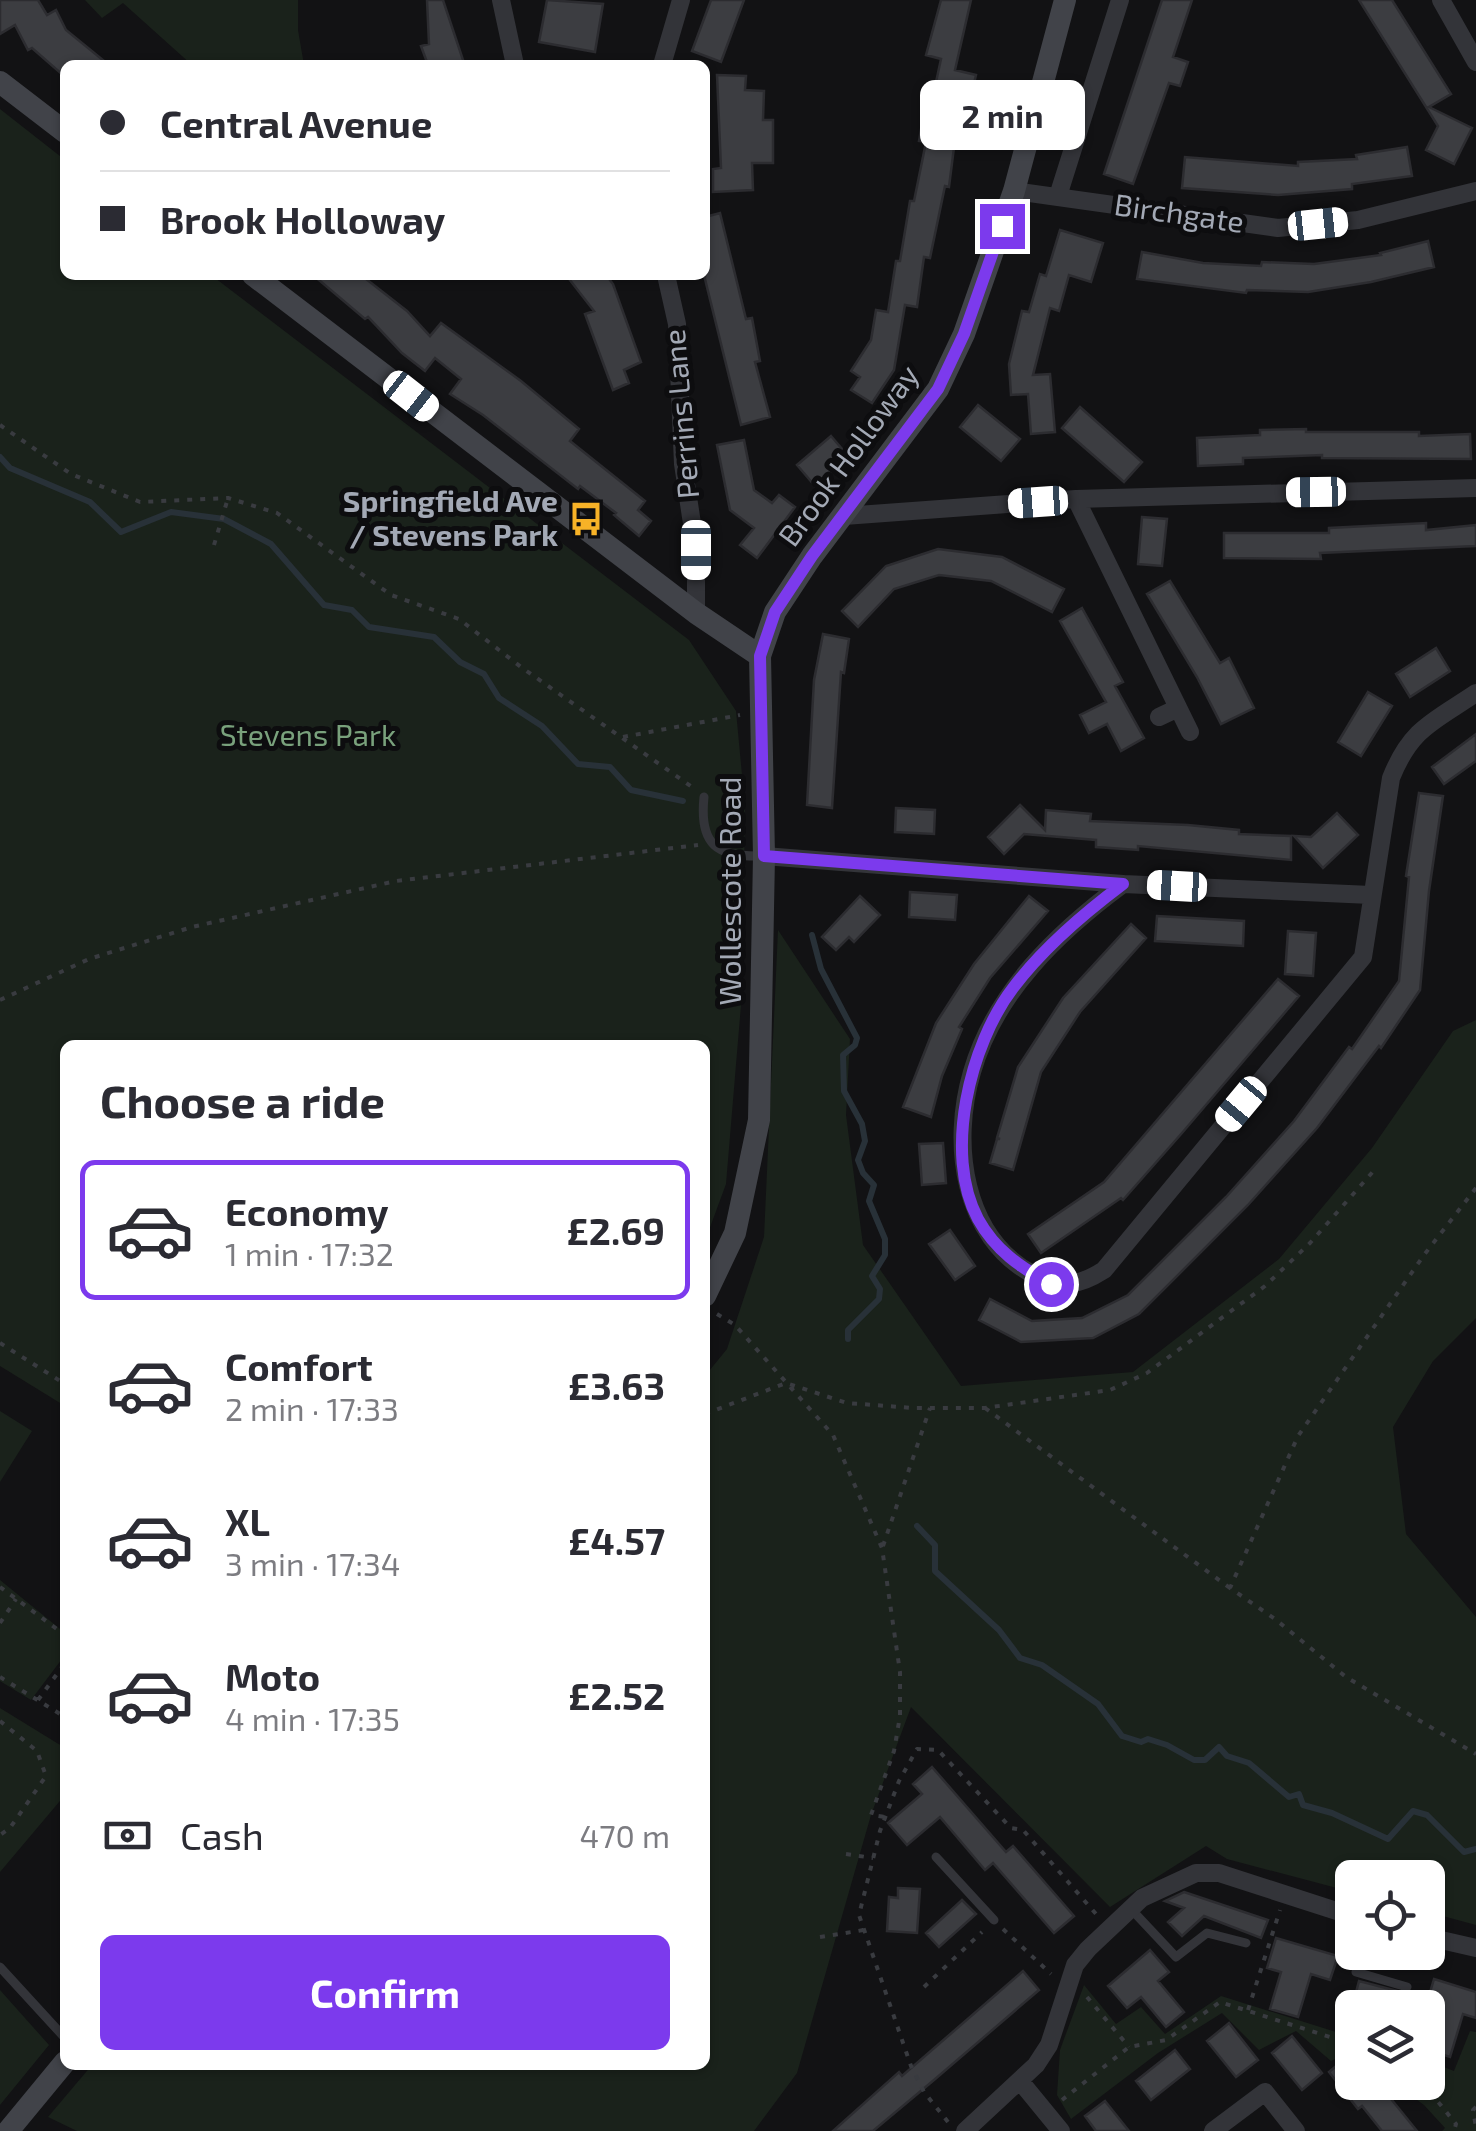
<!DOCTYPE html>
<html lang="en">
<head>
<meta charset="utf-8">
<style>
  body { margin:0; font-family:"Exo 2",sans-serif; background:#f2f2f3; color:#2b2b33; height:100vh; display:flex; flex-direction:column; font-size:38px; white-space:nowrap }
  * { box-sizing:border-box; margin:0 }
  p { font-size:32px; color:#7c7c81 }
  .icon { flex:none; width:55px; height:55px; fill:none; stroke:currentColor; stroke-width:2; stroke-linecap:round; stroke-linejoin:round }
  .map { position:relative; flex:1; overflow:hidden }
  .panel { position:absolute; left:60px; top:1040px; width:650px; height:1030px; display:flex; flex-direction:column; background:#fff; border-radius:15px; box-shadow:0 2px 8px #0004 }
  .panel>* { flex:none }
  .hud { position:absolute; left:60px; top:60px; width:650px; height:220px; border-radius:15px; box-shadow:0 2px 8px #0004; display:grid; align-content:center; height:220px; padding:0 40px; background:#fff }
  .buttons { position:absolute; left:1335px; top:1860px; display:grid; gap:20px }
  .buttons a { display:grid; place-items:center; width:110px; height:110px; border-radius:15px; background:#fff; box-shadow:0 2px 8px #0004; font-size:50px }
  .end { position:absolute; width:45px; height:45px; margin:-22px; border:12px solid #7c3aed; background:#fff; box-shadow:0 0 0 5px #fff }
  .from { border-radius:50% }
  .bubble { position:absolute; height:70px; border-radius:15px; background:#fff; box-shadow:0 2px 8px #0004; font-size:32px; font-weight:700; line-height:70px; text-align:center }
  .car { position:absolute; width:30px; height:60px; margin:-30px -15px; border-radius:12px; box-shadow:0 0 8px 2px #0007; background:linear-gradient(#fff 24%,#345 0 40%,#fff 0 76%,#345 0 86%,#fff 0) }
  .hud b { display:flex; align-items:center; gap:35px; height:95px; font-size:38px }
  .hud b+b { border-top:2px solid #e1e1e2 }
  .hud i { width:25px; height:25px; background:#2b2b33 }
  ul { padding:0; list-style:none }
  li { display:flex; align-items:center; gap:30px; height:140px; margin:0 20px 15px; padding:0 20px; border:5px solid transparent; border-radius:15px }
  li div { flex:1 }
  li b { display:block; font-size:38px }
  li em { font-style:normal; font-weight:700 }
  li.on { border-color:#7c3aed }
  li>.icon { width:90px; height:90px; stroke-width:1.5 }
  h2 { padding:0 40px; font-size:45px; line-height:120px }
  .pay { display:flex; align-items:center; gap:25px; height:110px; padding:0 40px; font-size:38px }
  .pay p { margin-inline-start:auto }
  .button { display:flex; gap:20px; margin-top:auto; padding:20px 40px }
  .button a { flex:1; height:115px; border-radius:15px; background:#7c3aed; color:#fff; font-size:40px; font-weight:700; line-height:115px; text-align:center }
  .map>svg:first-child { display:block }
  .green { fill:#1a221b }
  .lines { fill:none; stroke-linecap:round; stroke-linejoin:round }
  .stream { stroke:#283138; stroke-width:6 }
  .building { fill:#3c3d41; stroke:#2c2c30; stroke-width:2.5 }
  .path { stroke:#393b40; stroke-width:4; stroke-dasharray:5 8; stroke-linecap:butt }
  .lane { stroke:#333439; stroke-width:9 }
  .street { stroke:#333439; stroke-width:18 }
  .secondary { stroke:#414349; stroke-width:22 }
  .route { stroke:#7c3aed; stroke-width:12 }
  .labels { text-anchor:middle; stroke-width:10; stroke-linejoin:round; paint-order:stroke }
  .street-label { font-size:30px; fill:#a3a9b5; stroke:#0d0d0f }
  .poi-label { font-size:30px; font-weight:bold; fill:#a3a9b5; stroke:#0d0d0f; text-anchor:end }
  .park-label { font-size:30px; fill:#79a17c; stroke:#0d0d0f }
</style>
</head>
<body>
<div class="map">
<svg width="1476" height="2131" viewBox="0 0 1476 2131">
  <rect width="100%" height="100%" fill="#121214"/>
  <!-- green -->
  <path class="green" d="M85 0H298V30L304 65H192L123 3 102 18Z
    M0 109 65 160V275H211L689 640 736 711 745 807 742 993 726 1184 705 1241V1045H65V1406L0 1366Z
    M778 930 850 1039 846 1115 863 1245 961 1386 1133 1372 1279 1259 1372 1148 1453 1031 1476 1020V1318L1433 1361 1393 1427 1406 1534 1476 1617V1925L1428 1912V1878H1352V1892L1227 1859 1206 1846 1110 1907 911 1707 871 1815 797 2073 754 2131H77L48 2117 92 2065H705V1376L727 1349 764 1237Z
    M0 1411 32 1431 0 1482Z
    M0 1580 65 1633V1655L31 1700 0 1681Z
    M0 1708 65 1748V1795L0 1872Z
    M1084 1985 1116 2024 1141 2007 1165 2034 1221 1996 1352 2037V2051L1331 2061 1296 2031 1259 2050 1222 2013 1158 2053 1071 2119 1057 2095 1060 2050Z
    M0 1990 49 2045 0 2105Z
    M1470 2031 1476 2032V2131H1442L1445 2128 1424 2105 1394 2083 1428 2082V2061L1454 2071Z"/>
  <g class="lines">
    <!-- stream -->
    <path class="stream" d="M0 457 10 468 90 502 121 532 171 512 224 519 271 544 324 605 352 610 369 627 434 637 460 662 484 674 499 698 542 726 578 764 610 767 631 790 683 801
      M812 935 821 969 857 1038 855 1045 843 1055 844 1091 862 1124 865 1141 858 1160 863 1173 874 1185 869 1201 885 1239V1255L872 1276 880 1289 879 1299 848 1330V1339
      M917 1526 935 1545V1571L999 1630 1020 1658 1042 1665 1098 1704 1122 1736 1141 1742 1148 1739 1167 1745 1194 1760H1205L1219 1747 1227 1756 1249 1763 1289 1797 1299 1794 1303 1805 1332 1813 1388 1839 1413 1811 1427 1815 1464 1852 1476 1849"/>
  </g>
  <!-- building -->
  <path class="building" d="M0 0H38L47 15 56 10 66 30 109 65H65L64 76 32 48 28 50 15 25 0 34Z
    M427 0H443L463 60 449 65H428L421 46 429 44Z
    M547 0 603 4 595 52 539 42Z
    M711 0H744L721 62 692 51Z
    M941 0H971L955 70 976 75 968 110 959 108 949 187 945 186 930 258 924 257 917 307 905 305 894 370 872 403 851 390 860 377 851 371 871 340 876 310 888 312 896 261H900L910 201H914L926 142 919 141 923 118 928 119 941 59 926 55Z
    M1162 0H1192L1173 57 1188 62 1180 86 1169 83 1133 184 1104 174Z
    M1359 0H1392L1451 94 1429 107 1472 128 1454 164 1426 150 1438 126Z
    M717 75 746 76 745 90 764 91 763 120H773V163H752L753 190 713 192V169L721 168Z
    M1407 147 1412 176 1352 184V189L1278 195 1182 188 1185 157 1298 166V162L1357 159 1356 155Z
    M720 213 746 319 752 318 760 361 755 362 770 417 741 425 705 279V217Z
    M1060 230 1103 243 1091 282 1069 275 1059 311 1050 308 1033 375 1050 374 1055 432 1031 434 1028 394 1011 395 1009 364 1022 311 1029 312 1040 274 1046 276Z
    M1428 241 1434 267 1371 282 1308 292 1247 290 1246 293 1137 279 1142 252 1203 263 1261 266 1262 262 1314 264 1381 255 1380 253Z
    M313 275H361L407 311 430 336 441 323 521 381 579 429 570 441 645 501 638 510 651 521 639 536 614 515 616 513 580 486 578 489 483 415 450 394 461 379 435 358 425 371 402 353 368 317 365 319Z
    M566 275H606L613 284 641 362 624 370 629 383 613 390 585 314 594 311Z
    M978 405 1020 439 1001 461 960 427Z
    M1080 407 1142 462 1124 482 1062 428Z
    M1306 429V432H1419V436L1470 434 1471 459 1322 458V455L1243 458V464L1198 466 1197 438 1260 435V430Z
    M831 436 849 457 815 486 797 465Z
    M744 440 754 490 772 503 779 495 795 507 757 558 740 545 754 528 730 510 717 445Z
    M1142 517 1167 519 1162 566 1138 564Z
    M1426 523V530L1476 525V546L1320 553 1321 559 1224 558V533H1329V528Z
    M938 549 1002 557 1064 589 1052 612 991 581 939 575 894 589 858 627 842 611 886 566Z
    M1170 581 1220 663 1229 658 1254 708 1221 724 1197 677 1147 594Z
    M1082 608 1123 682 1115 686 1144 738 1121 751 1107 724 1089 733 1080 715 1106 702 1060 621Z
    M823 634 849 639 844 673 841 672 832 808 807 805 814 680Z
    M1436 648 1450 671 1410 697 1396 674Z
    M1368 692 1392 706 1361 756 1338 742Z
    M1476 734V761L1444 784 1432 767Z
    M1419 793 1443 796 1429 891 1420 990 1381 1048 1379 1046 1317 1128 1248 1205 1139 1314 1093 1338 1021 1342 979 1320 990 1299 1032 1321 1082 1318 1128 1295 1226 1197 1294 1121 1349 1047 1352 1049 1399 981 1409 877 1406 876Z
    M1020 805 1045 830 1046 810 1091 814 1090 821 1188 825 1239 830V834L1291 836V860L1138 846V850L1096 847V840L1024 834 1004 854 988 837Z
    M896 808 935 810 934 834 895 832Z
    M1337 813 1358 835 1323 868 1294 836 1311 837Z
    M910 892 957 895 955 920 909 917Z
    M860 896 880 915 854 942 849 937 836 950 822 937Z
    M1029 896 1048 911 990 978 959 1027 962 1029 942 1076 931 1117 903 1107 936 1023 974 964Z
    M1157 916 1244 921 1243 946 1155 941Z
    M1131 924 1146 938 1080 1012 1041 1072 1013 1170 990 1163 997 1139H1000L997 1138 1018 1067 1063 998Z
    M1288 931 1316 933 1313 976 1285 974Z
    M1278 979 1299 996 1182 1133 1123 1200 1121 1198 1041 1253 1028 1234 1104 1182Z
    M943 1143 946 1183 922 1185 919 1144Z
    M950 1230 975 1266 955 1280 929 1244Z
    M932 1767 1006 1852 1013 1846 1074 1916 1054 1933 993 1863 985 1870 940 1817 907 1845 888 1823 922 1794 913 1784Z
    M898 1888 920 1889 917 1933 887 1931 889 1897 898 1898Z
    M1184 1892 1268 1920 1261 1938 1204 1916 1182 1936 1168 1922 1184 1908 1165 1901Z
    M962 1900 976 1914 939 1947 926 1933Z
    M1276 1938 1338 1956 1330 1980 1311 1974 1298 2017 1270 2009 1281 1972 1267 1968Z
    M1150 1950 1169 1972 1158 1981 1184 2012 1166 2027 1141 1997 1127 2008 1108 1986Z
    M1023 1971 1039 1990 934 2080 873 2131H833L899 2072 902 2076Z
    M1434 1979 1476 1992V2018L1463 2014 1450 2057 1428 2050 1441 2008H1380L1354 2000 1359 1981 1428 1999Z
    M1229 2023 1258 2060 1236 2077 1207 2041Z
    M1292 2036 1322 2073 1302 2090 1272 2053Z
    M1175 2050 1190 2069 1151 2100 1136 2081Z
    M1352 2053V2082H1370L1378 2093 1383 2089 1417 2131H1382L1362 2106 1358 2109 1329 2072Z
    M1105 2101 1129 2131H1096L1085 2116Z"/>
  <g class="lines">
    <!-- path -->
    <path class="path" d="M0 425 71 474 140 502 228 498 277 513 391 595 459 619 521 667 692 787
      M214 545 228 498
      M623 737 740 715
      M0 1000 89 959 192 927 396 881 698 845
      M1476 1188 1424 1255 1298 1436 1230 1588 1275 1619 1346 1677 1476 1754
      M717 1314 735 1325 833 1435 882 1548 900 1672V1716L894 1751 871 1815 885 1817
      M0 1343 65 1384
      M985 1408 1230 1588
      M705 1414 786 1383 847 1403 913 1408H985L1110 1390 1147 1373 1265 1286 1310 1243 1377 1167
      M883 1546 930 1408
      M0 1587 65 1635
      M0 1623 16 1599
      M0 1677 65 1717
      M38 1700 65 1663
      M0 1721 37 1751 46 1776 10 1828 0 1835
      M846 1854 873 1858
      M1003 1929 1051 1974
      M820 1937 864 1930
      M924 1987 982 1932
      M1087 1997 1129 2047
      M1248 2010 1280 1910
      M1422 2082 1456 2124 1454 2131
      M1062 2100 1129 2047 1166 2040 1220 2002 1352 2044
      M1476 2107 1473 2110 1476 2127
      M948 2122 924 2092 911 2066 859 1915 880 1831 899 1781 917 1749 938 1750 1011 1828 1023 1830 1096 1914"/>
    <!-- lane -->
    <path class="lane" d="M704 797C699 845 717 857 761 856
      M936 1857 994 1920
      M1131 1909 1176 1957 1207 1933 1246 1943
      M1362 1952 1356 1972 1407 1987
      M0 1967 65 2038"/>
    <!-- street -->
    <path class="street" d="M501 0 515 65
      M1441 0 1476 62
      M662 65 681 0
      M1014 191 1278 228 1358 220 1476 191
      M1058 196 1120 0
      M666 275 677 324 683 464 696 550V613
      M1076 499 1190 732
      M844 516 1076 499 1476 488
      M1159 717 1178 708
      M764 856 1123 884 1371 895
      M1123 884C1058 932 995 992 972 1072 951 1143 962 1237 1034 1275 1061 1289 1079 1286 1104 1270L1363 957 1391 778C1411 728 1433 722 1476 693
      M1428 1937 1476 1948
      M1020 2081 1061 2131
      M965 2131 1036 2065 1049 2045 1075 1965 1088 1949 1142 1898 1196 1873H1219L1352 1916
      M1213 2131 1265 2092 1296 2131"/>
    <!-- secondary -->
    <path class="secondary" d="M0 82 65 132
      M253 275 696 613 760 656
      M705 1296 735 1233 759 1120 764 856 760 656 775 612 812 556 938 389 964 334 1014 191 1065 0
      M8 2131 65 2062"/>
  </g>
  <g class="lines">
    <!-- route -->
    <path class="route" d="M1002 226 964 334 938 389 812 556 775 612 760 656 764 856 1123 884C1083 914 1043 948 1013 988 970 1044 943 1154 978 1219 995 1250 1021 1268 1051 1284"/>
  </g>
  <!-- icons -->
  <defs>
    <g id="bus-bare" transform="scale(2.7)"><path d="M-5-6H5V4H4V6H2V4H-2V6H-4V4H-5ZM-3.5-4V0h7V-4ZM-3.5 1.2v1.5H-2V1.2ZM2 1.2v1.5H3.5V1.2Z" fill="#f7b227" stroke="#0d0d0f" stroke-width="2.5" paint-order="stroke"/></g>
  </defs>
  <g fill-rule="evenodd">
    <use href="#bus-bare" x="586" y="519"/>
  </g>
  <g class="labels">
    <!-- street labels -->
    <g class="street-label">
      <text transform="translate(1179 214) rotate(8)" y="10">Birchgate</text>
      <text transform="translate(682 414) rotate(-95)" y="10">Perrins Lane</text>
      <text transform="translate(849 456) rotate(-54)" y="10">Brook Holloway</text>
      <text transform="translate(731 891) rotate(-90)" y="10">Wollescote Road</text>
    </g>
    <!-- poi labels -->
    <g class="poi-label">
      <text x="558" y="512">Springfield Ave<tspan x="558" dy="34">/ Stevens Park</tspan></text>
    </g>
    <!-- park labels -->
    <g class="park-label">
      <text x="308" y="746">Stevens Park</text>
    </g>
  </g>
</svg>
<div class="buttons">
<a><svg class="icon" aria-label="locate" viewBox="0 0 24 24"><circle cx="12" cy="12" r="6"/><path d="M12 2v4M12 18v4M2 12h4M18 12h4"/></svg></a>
<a><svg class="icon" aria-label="layers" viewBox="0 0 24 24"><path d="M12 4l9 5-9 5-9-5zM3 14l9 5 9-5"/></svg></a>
</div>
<i class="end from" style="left:1051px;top:1284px"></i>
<i class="end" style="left:1002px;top:226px"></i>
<div class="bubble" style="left:920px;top:80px;width:165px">2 min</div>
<i class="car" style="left:1318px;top:224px;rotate:84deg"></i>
<i class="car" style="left:411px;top:396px;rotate:128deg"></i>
<i class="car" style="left:1316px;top:492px;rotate:269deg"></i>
<i class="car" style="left:1038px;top:502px;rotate:266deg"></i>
<i class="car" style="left:696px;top:550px;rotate:180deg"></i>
<i class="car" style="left:1177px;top:886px;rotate:273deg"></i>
<i class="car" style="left:1241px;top:1104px;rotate:220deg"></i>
<div class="hud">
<b><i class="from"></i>Central Avenue</b>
<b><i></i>Brook Holloway</b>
</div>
<section class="panel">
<h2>Choose a ride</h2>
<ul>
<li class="on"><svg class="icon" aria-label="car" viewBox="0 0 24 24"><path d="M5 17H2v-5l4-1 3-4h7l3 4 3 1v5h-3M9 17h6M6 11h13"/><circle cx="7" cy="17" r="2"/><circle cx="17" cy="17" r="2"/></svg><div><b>Economy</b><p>1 min · 17:32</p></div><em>£2.69</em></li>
<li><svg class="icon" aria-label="car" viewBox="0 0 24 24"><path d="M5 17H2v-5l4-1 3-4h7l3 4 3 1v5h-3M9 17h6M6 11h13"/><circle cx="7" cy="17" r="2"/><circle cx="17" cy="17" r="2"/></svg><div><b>Comfort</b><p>2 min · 17:33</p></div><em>£3.63</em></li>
<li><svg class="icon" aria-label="car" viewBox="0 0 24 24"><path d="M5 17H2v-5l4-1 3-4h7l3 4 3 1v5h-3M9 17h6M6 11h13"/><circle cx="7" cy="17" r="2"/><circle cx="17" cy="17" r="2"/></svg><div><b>XL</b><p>3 min · 17:34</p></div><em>£4.57</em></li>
<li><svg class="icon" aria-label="car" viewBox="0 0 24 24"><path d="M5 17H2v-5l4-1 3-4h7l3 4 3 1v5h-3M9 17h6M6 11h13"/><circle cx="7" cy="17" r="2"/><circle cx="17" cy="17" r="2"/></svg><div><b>Moto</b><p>4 min · 17:35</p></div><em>£2.52</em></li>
</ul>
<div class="pay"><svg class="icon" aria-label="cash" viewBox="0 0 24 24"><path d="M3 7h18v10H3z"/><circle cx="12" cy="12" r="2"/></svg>Cash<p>470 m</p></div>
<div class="button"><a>Confirm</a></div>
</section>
</div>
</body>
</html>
